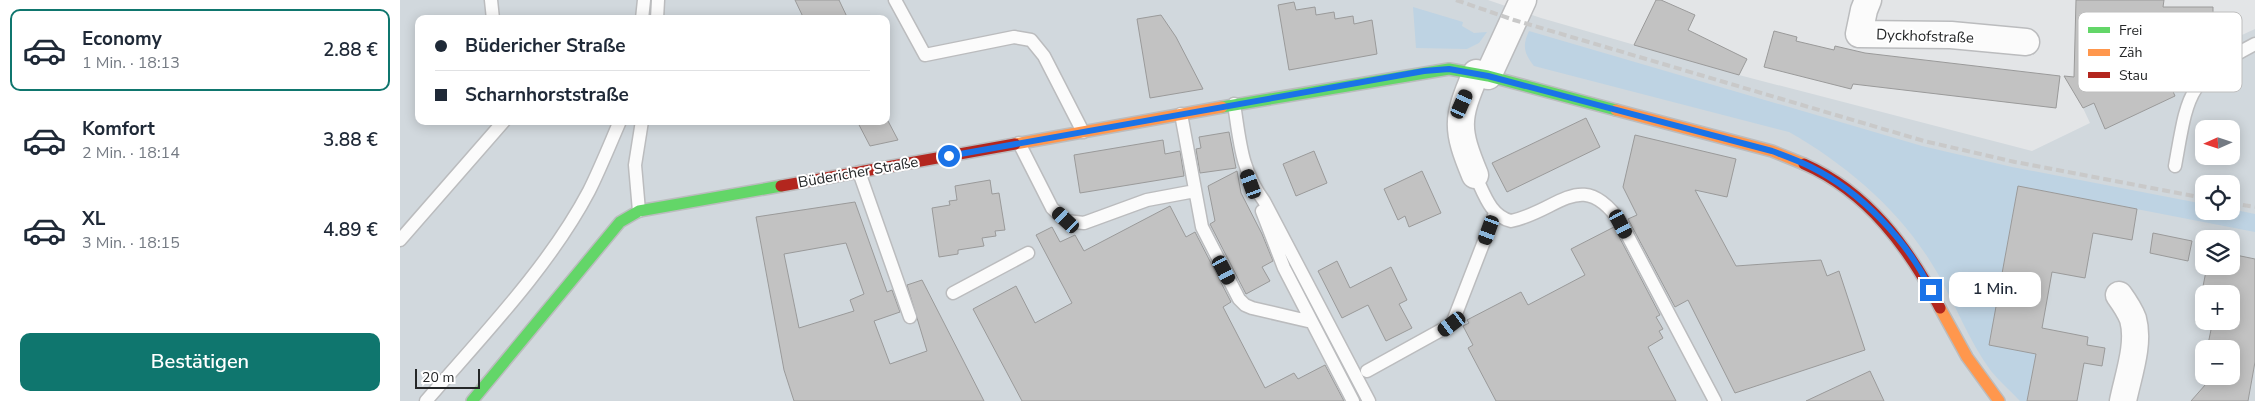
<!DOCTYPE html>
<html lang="de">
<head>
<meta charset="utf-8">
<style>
  body { margin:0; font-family:"Nunito Sans",sans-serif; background:#f2f2f3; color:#1f2937; height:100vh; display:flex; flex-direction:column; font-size:19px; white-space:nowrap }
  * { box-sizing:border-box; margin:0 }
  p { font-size:16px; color:#747a83 }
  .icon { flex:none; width:28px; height:28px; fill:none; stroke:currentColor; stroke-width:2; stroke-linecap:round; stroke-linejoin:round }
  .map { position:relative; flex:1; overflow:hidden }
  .sheet { display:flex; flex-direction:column; background:#fff; width:400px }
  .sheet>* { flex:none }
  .top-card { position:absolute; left:15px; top:15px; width:475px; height:110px; border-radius:10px; box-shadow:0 2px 12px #0003; display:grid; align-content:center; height:110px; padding:0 20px; background:#fff }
  .needle { width:32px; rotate:267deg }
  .controls { position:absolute; left:1795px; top:120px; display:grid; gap:10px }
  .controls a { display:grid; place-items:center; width:45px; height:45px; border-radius:10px; background:#fff; box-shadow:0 2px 12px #0003; font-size:25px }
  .scale { position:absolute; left:15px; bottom:12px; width:65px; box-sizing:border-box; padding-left:5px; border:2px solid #252728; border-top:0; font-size:14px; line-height:18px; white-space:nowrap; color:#252728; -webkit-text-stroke:4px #fff; paint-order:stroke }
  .end { position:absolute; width:22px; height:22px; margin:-11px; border:6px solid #1a73e8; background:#fff; box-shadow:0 0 0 2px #fff }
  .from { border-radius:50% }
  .bubble { position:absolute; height:35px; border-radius:10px; background:#fff; box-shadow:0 2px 12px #0003; font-size:16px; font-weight:600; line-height:35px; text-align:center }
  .car { position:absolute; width:15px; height:30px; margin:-15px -8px; border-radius:6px; box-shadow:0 0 4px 1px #0007; background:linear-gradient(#222 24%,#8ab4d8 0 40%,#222 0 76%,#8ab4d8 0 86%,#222 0) }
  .top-card b { display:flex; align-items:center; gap:18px; height:48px; font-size:19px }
  .top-card b+b { border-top:1px solid #e0e1e3 }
  .top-card i { width:12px; height:12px; background:#1f2937 }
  ul { padding:9px 0 0; list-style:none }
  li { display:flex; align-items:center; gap:15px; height:82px; margin:0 10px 8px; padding:0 10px; border:2px solid transparent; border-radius:10px }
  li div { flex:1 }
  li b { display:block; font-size:19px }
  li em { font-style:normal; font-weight:600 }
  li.active { border-color:#0f766e }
  li>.icon { width:45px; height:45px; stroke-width:1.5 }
  .primary-button { display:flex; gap:10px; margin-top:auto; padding:10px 20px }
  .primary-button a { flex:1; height:58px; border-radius:10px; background:#0f766e; color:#fff; font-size:20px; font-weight:600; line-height:58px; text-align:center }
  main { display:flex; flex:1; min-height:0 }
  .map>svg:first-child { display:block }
  .built { fill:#d1d8dd; fill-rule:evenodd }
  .green { fill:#bed3e3 }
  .building { fill:#c2c2c2; stroke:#9a9a9a; fill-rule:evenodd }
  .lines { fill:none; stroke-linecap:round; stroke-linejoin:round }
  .lane-casing { stroke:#bbbcbe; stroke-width:15 }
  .street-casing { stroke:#bbbcbe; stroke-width:29 }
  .fast-casing { stroke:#bbbcbe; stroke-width:14 }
  .slow-casing { stroke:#bbbcbe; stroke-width:14 }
  .jam-casing { stroke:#bbbcbe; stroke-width:14 }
  .lane { stroke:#fbfbfb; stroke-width:12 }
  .street { stroke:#fbfbfb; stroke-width:26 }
  .fast { stroke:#63d668; stroke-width:11 }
  .slow { stroke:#ff974d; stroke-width:11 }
  .jam { stroke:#b3261e; stroke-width:11 }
  .rail { stroke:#c9c9c9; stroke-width:4; stroke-dasharray:8 4; stroke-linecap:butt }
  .route { stroke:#1a73e8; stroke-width:6 }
  .labels { text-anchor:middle; stroke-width:4; stroke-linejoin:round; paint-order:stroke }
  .street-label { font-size:15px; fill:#252728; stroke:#fff }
  .key { fill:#fff; stroke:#bebebe; stroke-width:1 }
  .key-label { font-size:14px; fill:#252728 }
</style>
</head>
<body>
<main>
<section class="sheet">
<ul>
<li class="active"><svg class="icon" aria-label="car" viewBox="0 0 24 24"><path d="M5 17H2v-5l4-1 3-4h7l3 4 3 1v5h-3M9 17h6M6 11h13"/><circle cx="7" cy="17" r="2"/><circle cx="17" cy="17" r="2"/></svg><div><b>Economy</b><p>1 Min. · 18:13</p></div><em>2.88 €</em></li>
<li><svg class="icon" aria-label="car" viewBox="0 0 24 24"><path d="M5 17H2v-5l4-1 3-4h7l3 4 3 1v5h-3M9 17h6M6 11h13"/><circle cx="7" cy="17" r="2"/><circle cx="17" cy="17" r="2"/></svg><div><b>Komfort</b><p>2 Min. · 18:14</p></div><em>3.88 €</em></li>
<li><svg class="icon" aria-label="car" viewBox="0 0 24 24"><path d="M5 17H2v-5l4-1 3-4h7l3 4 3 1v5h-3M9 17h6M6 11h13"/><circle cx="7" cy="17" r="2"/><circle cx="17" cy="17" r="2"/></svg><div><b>XL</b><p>3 Min. · 18:15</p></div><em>4.89 €</em></li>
</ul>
<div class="primary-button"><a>Bestätigen</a></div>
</section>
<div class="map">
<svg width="1855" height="401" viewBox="0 0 1855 401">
  <rect width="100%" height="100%" fill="#e3e5e7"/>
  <!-- built -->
  <path class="built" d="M0 0H1088L1141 18 1339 75 1632 151 1690 123 1683 108 1855 29V401H0ZM19 19H486V121H19ZM1804 129H1831V156H1804ZM1804 184H1831V211H1804ZM1804 239H1831V266H1804ZM1804 294H1831V321H1804ZM1804 349H1831V376H1804Z"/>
  <!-- green -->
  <path class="green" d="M1013 7 1063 22 1062 26 1074 33 1087 32 1079 43 1067 49 1016 48Z
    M1129 31 1522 146 1612 167 1804 204V211H1831V209L1855 214V232L1618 186 1589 345 1636 354 1627 401H1620C1611 391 1600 382 1591 371 1569 341 1556 306 1538 274 1504 214 1449 166 1389 132L1134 66C1124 53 1122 46 1129 31Z"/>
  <!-- building -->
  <path class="building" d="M395 0H439L448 19H404Z
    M1256 0H1261L1295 15 1288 30 1347 59 1339 75 1234 45Z
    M1676 0H1764L1763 7H1813V49L1764 71 1775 96 1705 129 1694 103 1683 108 1664 76 1674 77Z
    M894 2 896 10 915 7 916 15 934 12 935 19 953 16 954 24 972 20 977 54 889 70 878 5Z
    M761 15 776 37 803 89 750 98 737 19Z
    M1374 31 1397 37 1396 41 1434 50 1435 46 1465 53 1660 76 1656 108 1453 84 1451 89 1364 67Z
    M1186 118 1200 147 1107 192 1092 163Z
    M457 121H488L498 140 470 146Z
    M829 132 836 168 800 173 796 149 801 148 799 137Z
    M1235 135 1336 159 1327 197 1295 190 1336 266 1421 260 1427 276 1439 271 1465 350 1335 393 1288 300 1275 307 1228 219 1237 215 1223 187Z
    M763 140 765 154 780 151 784 176 680 193 674 155Z
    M914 151 927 183 896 196 883 164Z
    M837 171 841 193 862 234 873 261 862 267 870 281 846 294 810 224 815 221 808 186Z
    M1022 171 1041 213 1009 227 1005 216 998 220 984 189Z
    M590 180 592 194 599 193 605 230 595 231 596 236 582 238 584 246 558 250V254L539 257 532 208 550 205 549 201 557 200 555 186Z
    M1618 186 1737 209 1732 240 1693 233 1685 278 1652 272 1642 328 1688 337 1687 345 1705 348 1702 366 1684 363 1677 401H1627L1636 354 1589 345Z
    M455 202 487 292 492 290 500 312 474 321 490 364 527 351 507 285 522 280 584 401H394L384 370 356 217ZM446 243 464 294 450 300 454 311 399 328 384 254Z
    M770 206 786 237 795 232 831 302 823 307 865 388 894 373 898 379 925 365 944 401H622L573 309 616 286 635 323 672 303 636 235 652 227 660 242 675 235 684 251Z
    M1214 227 1260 315 1256 317 1263 329 1259 331 1263 338 1248 347 1276 401H1096L1068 348 1073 345 1063 326 1069 323 1067 320 1121 292 1128 305 1185 275 1171 249Z
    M1753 233 1792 241 1788 261 1750 253Z
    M1831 254 1855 259V362L1848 401H1791L1813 376H1831V349H1807L1812 325 1796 322 1807 266H1831ZM1804 294H1831V321H1804Z
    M937 261 950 288 991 267 1007 300 999 304 1012 328 986 341 968 305 942 318 918 271Z
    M1470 371 1484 401H1406Z"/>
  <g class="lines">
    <!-- lane casing -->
    <g class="lane-casing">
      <path id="lane" d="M91 0 93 19
        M495 0 525 55 614 37 631 40 644 56 683 132
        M242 19 244 0
        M257 19 258 0
        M834 104C840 142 841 170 864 201L969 401
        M781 114 802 227 839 299 845 305 852 308 912 322 953 401
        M619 143 652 208 666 221 684 223 747 200 795 191
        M1775 166C1788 94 1786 80 1855 44
        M459 172 510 317
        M1075 175C1084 193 1090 216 1111 221 1159 211 1182 166 1221 223L1315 401
        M239 211 235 165 242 121
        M862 211 884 268 912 322
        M0 240 104 121
        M553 293 628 253
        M967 371 1052 324 1095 213
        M26 401C82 336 149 267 189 191 200 169 210 144 220 121"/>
    </g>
    <!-- street casing -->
    <g class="street-casing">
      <path id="street" d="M1468 0 1464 10 1459 34 1551 35 1626 42
        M1088 76 1123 0
        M1075 175C1056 129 1056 119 1076 73
        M1719 295C1724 302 1730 311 1733 319 1740 344 1728 376 1723 401"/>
    </g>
    <!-- fast casing -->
    <g class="fast-casing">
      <path id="fast" d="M822 107 1049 69 1088 76 1216 110
        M72 401 220 222 239 211 381 186"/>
    </g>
    <!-- slow casing -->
    <g class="slow-casing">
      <path id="slow" d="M1216 110 1372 151 1404 164
        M615 144 822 107
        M1540 308 1567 357 1599 401"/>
    </g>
    <!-- jam casing -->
    <g class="jam-casing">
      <path id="jam" d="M1404 164C1468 192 1509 248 1540 308
        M381 186 615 144"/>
    </g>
    <!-- lane -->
    <use href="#lane" class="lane"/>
    <!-- street -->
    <use href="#street" class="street"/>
    <!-- fast -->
    <use href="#fast" class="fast"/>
    <!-- slow -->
    <use href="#slow" class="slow"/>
    <!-- jam -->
    <use href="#jam" class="jam"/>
    <!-- rail -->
    <path class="rail" d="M1056 0 1114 20 1524 141 1615 162 1804 198
      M1831 203 1855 207"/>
  </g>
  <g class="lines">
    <!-- route -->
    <path class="route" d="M549 156 1024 71 1049 69 1088 76 1372 151C1385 156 1399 161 1411 167 1461 192 1507 240 1531 290"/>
  </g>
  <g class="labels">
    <!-- street labels -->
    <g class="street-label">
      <text transform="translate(1525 36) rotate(2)" y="5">Dyckhofstraße</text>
      <text transform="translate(458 172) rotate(-10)" y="5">Büdericher Straße</text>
    </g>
  </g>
  <!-- legend -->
  <rect x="1678" y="12" width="164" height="80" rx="8" class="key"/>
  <rect x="1688" y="27" width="22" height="6" fill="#63d668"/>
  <rect x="1688" y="49" width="22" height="7" fill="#ff974d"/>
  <rect x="1688" y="72" width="22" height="6" fill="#b3261e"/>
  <g class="key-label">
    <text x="1719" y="35">Frei</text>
    <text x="1719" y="57">Zäh</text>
    <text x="1719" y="80">Stau</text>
  </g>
</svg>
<div class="controls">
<a><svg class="needle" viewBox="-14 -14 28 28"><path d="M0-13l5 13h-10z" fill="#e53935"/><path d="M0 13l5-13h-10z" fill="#747a83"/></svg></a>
<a><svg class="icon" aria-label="locate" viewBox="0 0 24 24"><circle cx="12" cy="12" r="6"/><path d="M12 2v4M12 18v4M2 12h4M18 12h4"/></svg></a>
<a><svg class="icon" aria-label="layers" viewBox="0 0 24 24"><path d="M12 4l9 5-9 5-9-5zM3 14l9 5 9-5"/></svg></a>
<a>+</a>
<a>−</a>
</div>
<div class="scale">20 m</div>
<i class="end from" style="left:549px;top:156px"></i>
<i class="end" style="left:1531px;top:290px"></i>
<div class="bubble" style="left:1549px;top:272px;width:92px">1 Min.</div>
<i class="car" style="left:1062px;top:104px;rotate:24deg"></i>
<i class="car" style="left:851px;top:184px;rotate:340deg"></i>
<i class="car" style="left:666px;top:220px;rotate:313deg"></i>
<i class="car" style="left:1221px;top:224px;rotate:152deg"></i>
<i class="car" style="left:1089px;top:230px;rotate:200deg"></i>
<i class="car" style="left:824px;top:270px;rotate:152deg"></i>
<i class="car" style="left:1052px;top:324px;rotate:233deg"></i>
<div class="top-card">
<b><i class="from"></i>Büdericher Straße</b>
<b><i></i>Scharnhorststraße</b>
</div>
</div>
</main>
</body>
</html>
